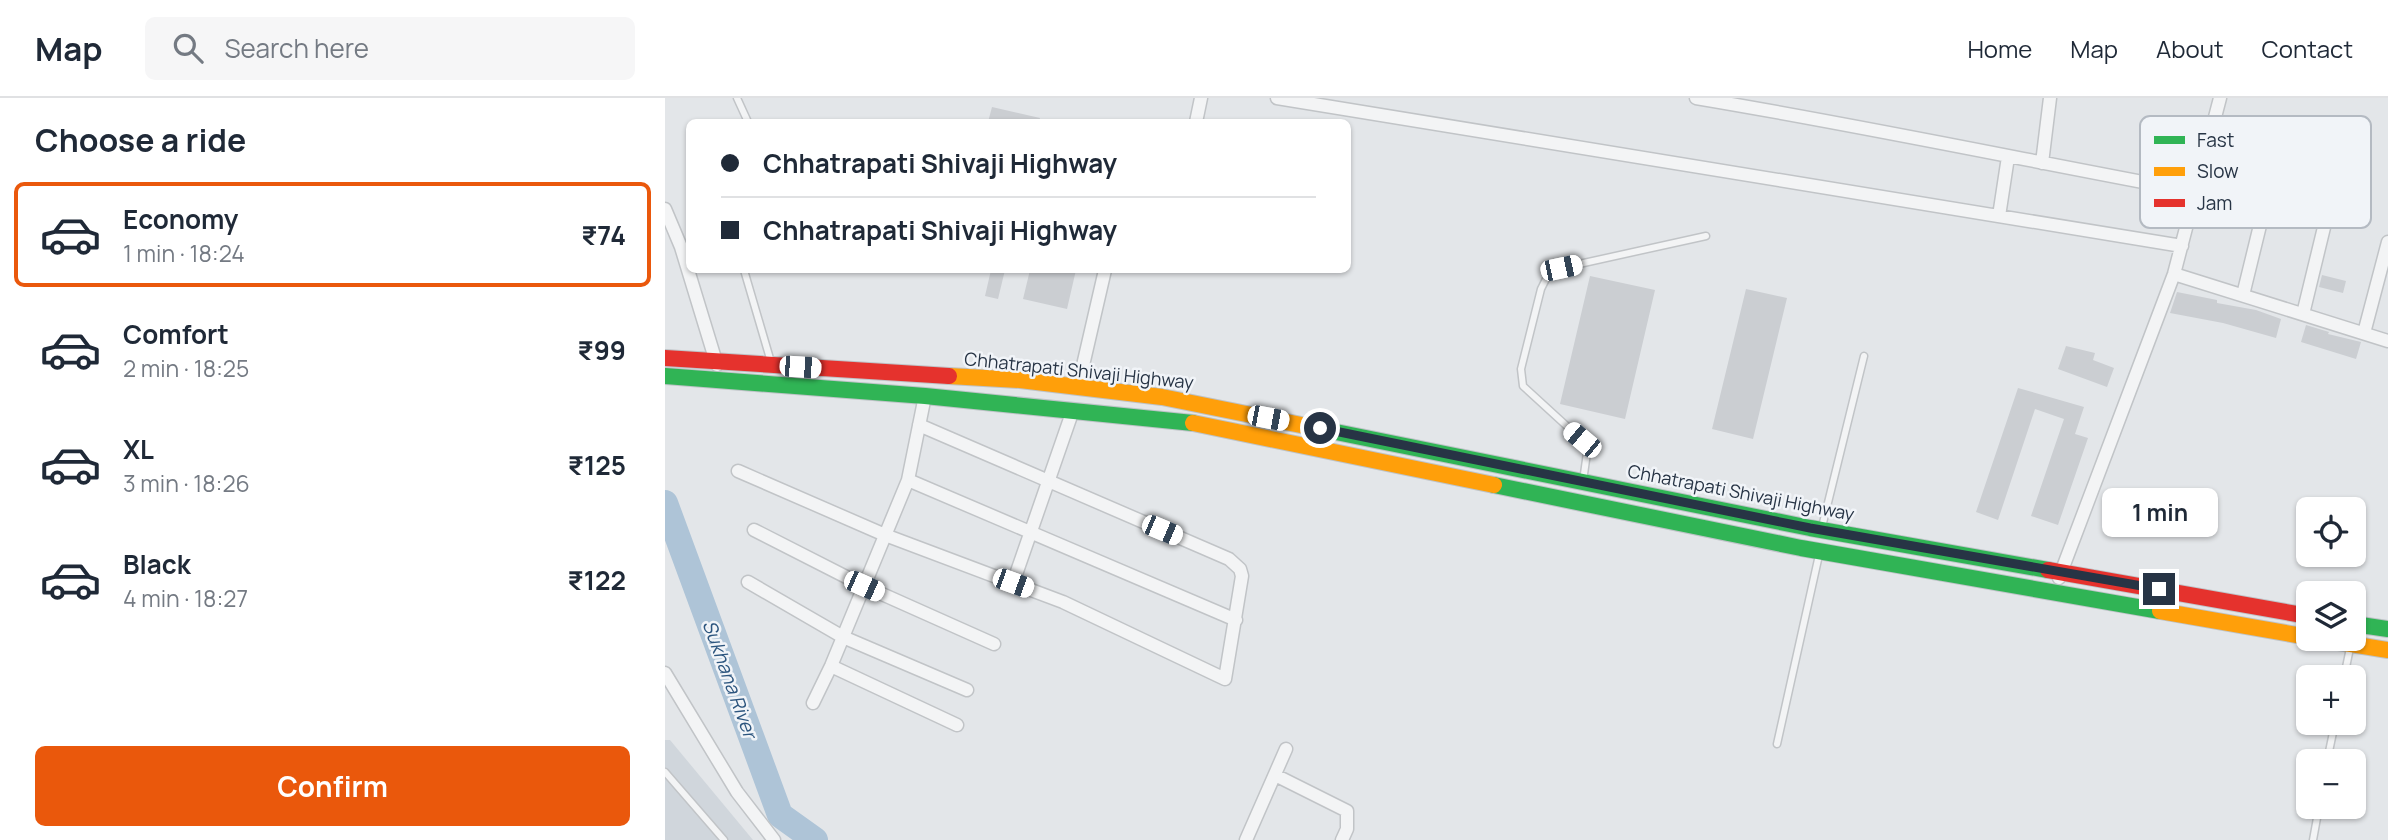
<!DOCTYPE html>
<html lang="en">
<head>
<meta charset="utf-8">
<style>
  body { margin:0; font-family:Manrope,sans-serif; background:#f6f6f7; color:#1f2937; height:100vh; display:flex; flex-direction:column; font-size:26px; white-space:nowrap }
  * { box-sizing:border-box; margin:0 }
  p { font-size:23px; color:#747a83 }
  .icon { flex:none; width:38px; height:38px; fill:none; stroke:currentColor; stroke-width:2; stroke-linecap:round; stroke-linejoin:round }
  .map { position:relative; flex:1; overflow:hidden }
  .sheet { display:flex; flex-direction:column; background:#fff; width:665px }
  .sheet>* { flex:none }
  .guide { position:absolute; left:21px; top:21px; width:665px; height:154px; border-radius:10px; box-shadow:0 2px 5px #0004; display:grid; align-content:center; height:154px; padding:0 35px; background:#fff }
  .fabs { position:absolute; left:1631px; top:399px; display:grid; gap:14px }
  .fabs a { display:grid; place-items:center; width:70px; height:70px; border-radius:10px; background:#fff; box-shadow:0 2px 5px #0004; font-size:35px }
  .end { position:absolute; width:32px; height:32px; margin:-16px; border:9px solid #273445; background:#fff; box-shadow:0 0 0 4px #fff }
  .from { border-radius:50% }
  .bubble { position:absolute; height:49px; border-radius:10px; background:#fff; box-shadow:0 2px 5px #0004; font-size:23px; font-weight:700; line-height:49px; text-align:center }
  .car { position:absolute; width:21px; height:42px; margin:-21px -10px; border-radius:9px; box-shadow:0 0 5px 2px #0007; background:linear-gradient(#fff 24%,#345 0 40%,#fff 0 76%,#345 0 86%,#fff 0) }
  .guide b { display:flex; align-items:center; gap:24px; height:66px; font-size:26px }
  .guide b+b { border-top:2px solid #e0e1e3 }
  .guide i { width:18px; height:18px; background:#1f2937 }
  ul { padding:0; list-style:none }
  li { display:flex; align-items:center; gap:21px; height:105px; margin:0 14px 10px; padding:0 21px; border:4px solid transparent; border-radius:10px }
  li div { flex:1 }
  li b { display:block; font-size:26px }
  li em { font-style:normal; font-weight:700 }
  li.selected { border-color:#ea580c }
  li>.icon { width:63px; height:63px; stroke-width:1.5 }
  h2 { padding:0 35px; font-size:32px; line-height:84px }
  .cta { display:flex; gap:14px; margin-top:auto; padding:14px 35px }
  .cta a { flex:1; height:80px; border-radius:10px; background:#ea580c; color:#fff; font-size:28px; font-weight:700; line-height:80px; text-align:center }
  header { display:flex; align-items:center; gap:42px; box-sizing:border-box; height:98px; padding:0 35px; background:#fff; border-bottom:2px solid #e0e1e3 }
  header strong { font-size:33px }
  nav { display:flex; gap:38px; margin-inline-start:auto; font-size:24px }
  .search { width:490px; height:63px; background:#f6f6f7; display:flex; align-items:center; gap:18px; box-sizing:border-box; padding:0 24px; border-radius:10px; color:#747a83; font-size:26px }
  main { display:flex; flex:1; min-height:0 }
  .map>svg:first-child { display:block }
  .built { fill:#d0d6dc }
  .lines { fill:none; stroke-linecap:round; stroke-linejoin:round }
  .river { stroke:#aec4d7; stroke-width:26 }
  .building { fill:#cbced2 }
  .lane-casing { stroke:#c1c4c7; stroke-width:9 }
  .street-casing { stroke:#c1c4c7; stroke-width:15 }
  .fast-casing { stroke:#bec3c7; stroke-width:18 }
  .slow-casing { stroke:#bec3c7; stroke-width:18 }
  .jam-casing { stroke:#bec3c7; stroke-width:18 }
  .lane { stroke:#f3f4f5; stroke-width:6 }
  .street { stroke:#f3f4f5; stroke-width:12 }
  .fast { stroke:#30b455; stroke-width:16 }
  .slow { stroke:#ff9f0a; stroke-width:16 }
  .jam { stroke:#e5322d; stroke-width:16 }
  .route { stroke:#273445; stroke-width:9 }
  .labels { text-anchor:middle; stroke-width:5; stroke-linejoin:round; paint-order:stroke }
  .street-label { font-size:18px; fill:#273445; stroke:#f1f4f8 }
  .water-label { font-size:19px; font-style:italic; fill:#2c557e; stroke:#f1f4f8 }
  .key { fill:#f1f4f8; stroke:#b4bac2; stroke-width:2 }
  .key-label { font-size:19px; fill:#273445 }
</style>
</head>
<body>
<header>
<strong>Map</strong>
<div class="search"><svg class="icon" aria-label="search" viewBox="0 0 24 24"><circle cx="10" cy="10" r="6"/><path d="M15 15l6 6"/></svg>Search here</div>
<nav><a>Home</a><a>Map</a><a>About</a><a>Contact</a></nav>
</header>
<main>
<section class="sheet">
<h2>Choose a ride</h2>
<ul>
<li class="selected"><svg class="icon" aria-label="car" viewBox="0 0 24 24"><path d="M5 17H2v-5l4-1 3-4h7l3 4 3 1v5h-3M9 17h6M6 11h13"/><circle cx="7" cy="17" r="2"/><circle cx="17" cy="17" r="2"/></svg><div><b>Economy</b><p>1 min · 18:24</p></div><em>₹74</em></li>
<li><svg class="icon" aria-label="car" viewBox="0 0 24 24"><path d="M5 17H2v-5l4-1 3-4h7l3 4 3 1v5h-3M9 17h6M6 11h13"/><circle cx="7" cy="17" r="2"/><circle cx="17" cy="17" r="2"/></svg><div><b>Comfort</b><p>2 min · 18:25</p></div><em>₹99</em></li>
<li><svg class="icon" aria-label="car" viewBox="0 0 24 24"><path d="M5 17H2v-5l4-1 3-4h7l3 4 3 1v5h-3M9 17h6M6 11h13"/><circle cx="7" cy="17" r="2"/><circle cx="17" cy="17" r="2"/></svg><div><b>XL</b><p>3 min · 18:26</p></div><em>₹125</em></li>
<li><svg class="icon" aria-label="car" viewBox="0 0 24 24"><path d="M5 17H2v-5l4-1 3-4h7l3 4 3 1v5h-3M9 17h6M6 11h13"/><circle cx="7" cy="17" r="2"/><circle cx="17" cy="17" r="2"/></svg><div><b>Black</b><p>4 min · 18:27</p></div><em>₹122</em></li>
</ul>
<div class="cta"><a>Confirm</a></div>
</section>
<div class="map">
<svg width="1723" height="742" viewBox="0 0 1723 742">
  <rect width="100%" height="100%" fill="#e3e6e9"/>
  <!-- built -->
  <path class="built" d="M0 642H5L88 742H0Z"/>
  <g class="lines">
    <!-- river -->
    <path class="river" d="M0 405 115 717 150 742"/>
  </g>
  <!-- building -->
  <path class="building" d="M327 9 375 20 374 24H323Z
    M326 172H340L333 201 320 198Z
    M365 172H411L402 211 358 201Z
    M1657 177 1681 183 1678 195 1654 189Z
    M925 178 990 192 960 321 895 306Z
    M1081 191 1122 200 1088 341 1047 331Z
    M1512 194 1552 202V205L1591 212 1616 221 1611 240 1558 225 1505 215Z
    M1641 227 1664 234 1663 236 1696 244 1691 261 1636 244Z
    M1401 248 1430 255 1428 262 1449 270 1442 289 1393 271Z
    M1353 290 1419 309 1410 336 1423 340 1393 427 1366 418 1399 321 1370 311 1333 422 1311 414Z"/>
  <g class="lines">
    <!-- lane casing -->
    <g class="lane-casing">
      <path id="lane" d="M72 0 83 24
        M79 172 106 264
        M918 383 922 355 917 342 858 288 856 271 876 191 883 177 896 170 1041 138
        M1157 429 1199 258
        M1679 579 1685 550
        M1112 646 1154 457
        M1662 663 1670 625
        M0 674 59 742
        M1648 742 1654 709"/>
    </g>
    <!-- street casing -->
    <g class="street-casing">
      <path id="street" d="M612 0 1517 148
        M1031 0C1199 28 1364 63 1531 94
        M531 24 536 0
        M1547 31 1668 53
        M1377 65 1385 0
        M0 111 16 149 52 267
        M1334 118 1343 59
        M1509 176 1723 243
        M1578 197 1609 70
        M1638 216 1670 84
        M1699 235 1723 144
        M413 289 440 172
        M73 373 220 437 398 504 560 581 577 478 575 471 564 461 254 327
        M243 382 571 522
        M89 432 199 488 329 546
        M1394 480 1509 176 1555 0
        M83 484 178 539 302 592
        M348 485 408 312
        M166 568 292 627
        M0 575 72 694 109 742
        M148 605 166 568 243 382 260 298
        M610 677 682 713V731L677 742
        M581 742 621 651"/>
    </g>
    <!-- fast casing -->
    <g class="fast-casing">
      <path id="fast" d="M0 278 260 298 528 325
        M666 333 1145 430 1383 472
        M829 387 1136 450 1495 513
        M1689 526 1723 531"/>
    </g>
    <!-- slow casing -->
    <g class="slow-casing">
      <path id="slow" d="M284 278 355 282 497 299 666 333
        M528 325 829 387
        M1495 513 1643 539
        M1655 541 1723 552"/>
    </g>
    <!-- jam casing -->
    <g class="jam-casing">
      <path id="jam" d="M0 260 284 278
        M1383 472 1643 518"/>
    </g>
    <!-- lane -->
    <use href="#lane" class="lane"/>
    <!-- street -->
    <use href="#street" class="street"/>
    <!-- fast -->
    <use href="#fast" class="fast"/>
    <!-- slow -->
    <use href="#slow" class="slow"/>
    <!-- jam -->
    <use href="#jam" class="jam"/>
  </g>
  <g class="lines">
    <!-- route -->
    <path class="route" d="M655 330 1145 430 1494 491"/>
  </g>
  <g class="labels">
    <!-- street labels -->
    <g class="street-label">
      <text transform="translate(414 273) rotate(6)" y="6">Chhatrapati Shivaji Highway</text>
      <text transform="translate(1076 395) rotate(11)" y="6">Chhatrapati Shivaji Highway</text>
    </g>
    <!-- water labels -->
    <g class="water-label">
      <text transform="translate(65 581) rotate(70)" y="7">Sukhana River</text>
    </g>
  </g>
  <!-- legend -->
  <rect x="1475" y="18" width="231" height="112" rx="10" class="key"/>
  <rect x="1489" y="38" width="31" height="8" fill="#30b455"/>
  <rect x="1489" y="69" width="31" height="9" fill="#ff9f0a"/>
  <rect x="1489" y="101" width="31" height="8" fill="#e5322d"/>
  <g class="key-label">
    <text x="1532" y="49">Fast</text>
    <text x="1532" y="80">Slow</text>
    <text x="1532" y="112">Jam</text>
  </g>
</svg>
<div class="fabs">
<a><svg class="icon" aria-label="locate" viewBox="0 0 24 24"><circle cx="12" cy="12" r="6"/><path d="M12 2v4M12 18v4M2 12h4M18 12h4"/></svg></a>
<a><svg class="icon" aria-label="layers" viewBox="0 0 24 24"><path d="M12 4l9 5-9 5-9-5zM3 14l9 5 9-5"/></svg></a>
<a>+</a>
<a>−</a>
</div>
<i class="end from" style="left:655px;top:330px"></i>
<i class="end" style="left:1494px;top:491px"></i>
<div class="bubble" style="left:1437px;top:390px;width:116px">1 min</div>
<i class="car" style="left:896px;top:170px;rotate:78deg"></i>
<i class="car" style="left:135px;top:269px;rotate:94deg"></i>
<i class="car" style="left:603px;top:320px;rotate:101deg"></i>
<i class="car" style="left:917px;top:342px;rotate:310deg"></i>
<i class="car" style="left:497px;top:432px;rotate:113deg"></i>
<i class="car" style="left:348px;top:485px;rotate:110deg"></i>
<i class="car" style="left:199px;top:488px;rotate:114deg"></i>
<div class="guide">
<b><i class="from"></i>Chhatrapati Shivaji Highway</b>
<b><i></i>Chhatrapati Shivaji Highway</b>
</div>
</div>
</main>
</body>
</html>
